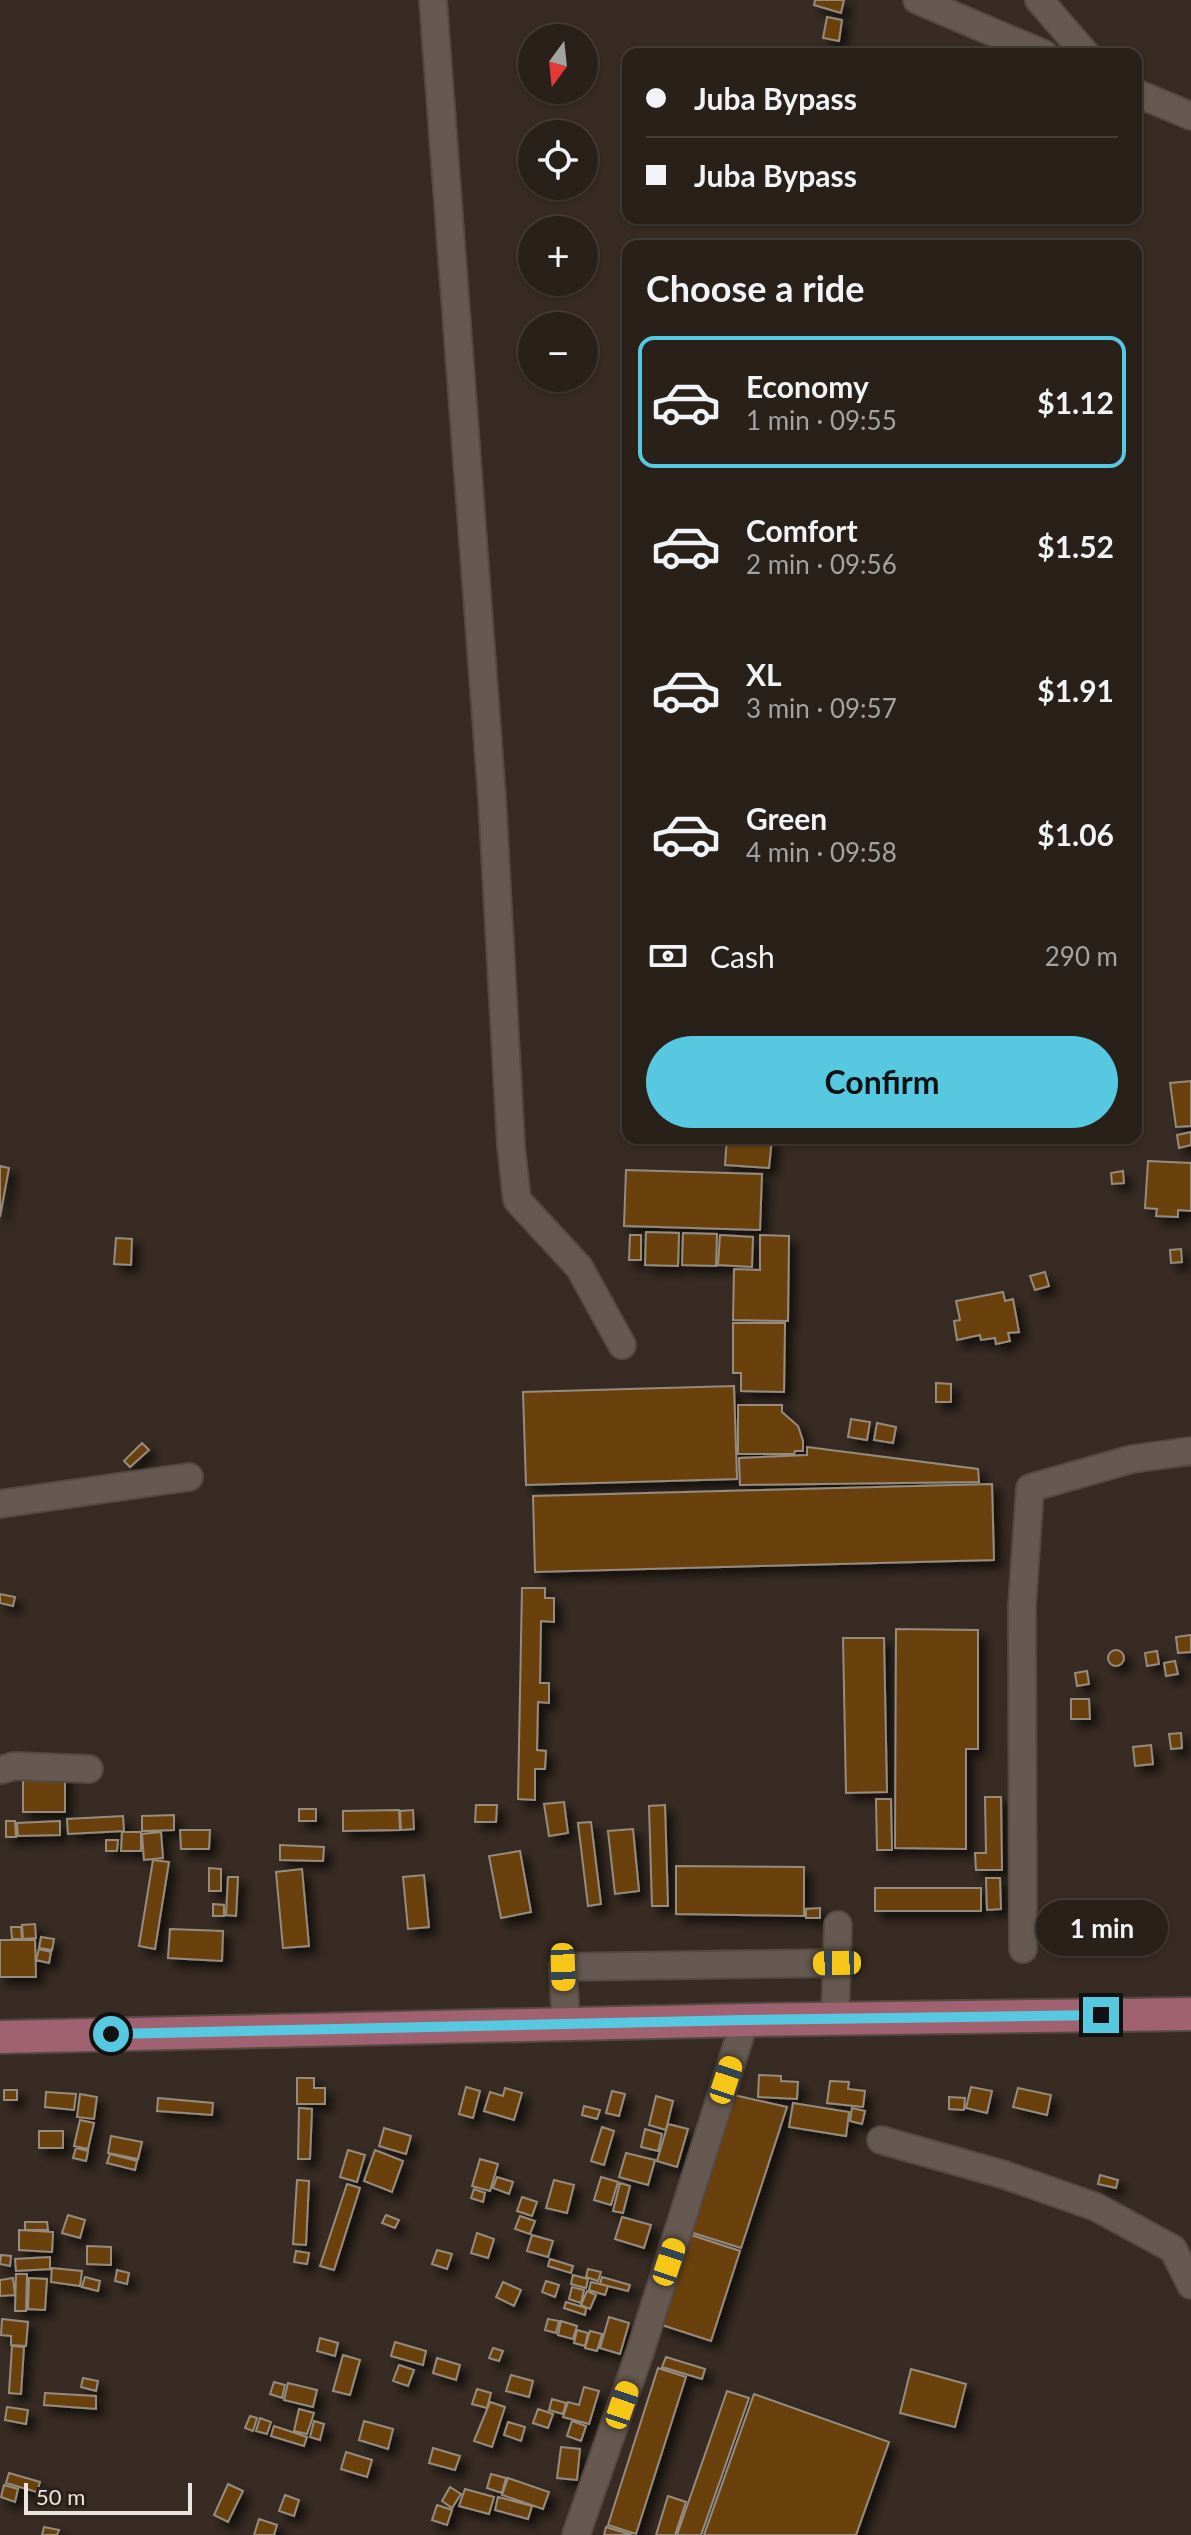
<!DOCTYPE html>
<html lang="en">
<head>
<meta charset="utf-8">
<style>
  body { margin:0; font-family:Lato,sans-serif; background:#352d27; color:#f1f3f6; height:100vh; display:flex; flex-direction:column; font-size:30px; white-space:nowrap }
  * { box-sizing:border-box; margin:0 }
  p { font-size:26px; color:#a5a3a2 }
  .icon { flex:none; width:44px; height:44px; fill:none; stroke:currentColor; stroke-width:2; stroke-linecap:round; stroke-linejoin:round }
  .map { position:relative; flex:1; overflow:hidden }
  .panel { position:absolute; left:622px; top:240px; width:520px; height:904px; display:flex; flex-direction:column; background:#29201a; border-radius:16px; box-shadow:0 2px 6px #0004,0 0 0 2px #453e39 }
  .panel>* { flex:none }
  .top-card { position:absolute; left:622px; top:48px; width:520px; height:176px; border-radius:16px; box-shadow:0 2px 6px #0004,0 0 0 2px #453e39; display:grid; align-content:center; height:176px; padding:0 24px; background:#29201a }
  .needle { width:52px; rotate:195deg }
  .controls { position:absolute; left:518px; top:24px; display:grid; gap:16px }
  .controls a { display:grid; place-items:center; width:80px; height:80px; border-radius:50%; background:#29201a; box-shadow:0 2px 6px #0004,0 0 0 2px #453e39; font-size:40px }
  .scale { position:absolute; left:24px; bottom:20px; width:168px; box-sizing:border-box; padding-left:8px; border:4px solid #ece4df; border-top:0; font-size:22px; line-height:28px; white-space:nowrap; color:#ece4df; -webkit-text-stroke:6px #2c211a; paint-order:stroke }
  .end { position:absolute; width:36px; height:36px; margin:-18px; border:10px solid #56c9e1; background:#111; box-shadow:0 0 0 4px #111 }
  .from { border-radius:50% }
  .bubble { position:absolute; height:56px; border-radius:28px; background:#29201a; box-shadow:0 2px 6px #0004,0 0 0 2px #453e39; font-size:26px; font-weight:700; line-height:56px; text-align:center }
  .car { position:absolute; width:24px; height:48px; margin:-24px -12px; border-radius:10px; box-shadow:0 0 6px 2px #0007; background:linear-gradient(#f5c518 24%,#345 0 40%,#f5c518 0 76%,#345 0 86%,#f5c518 0) }
  .top-card b { display:flex; align-items:center; gap:28px; height:76px; font-size:30px }
  .top-card b+b { border-top:2px solid #453e39 }
  .top-card i { width:20px; height:20px; background:#f1f3f6 }
  ul { padding:0; list-style:none }
  li { display:flex; align-items:center; gap:24px; height:132px; margin:0 16px 12px; padding:0 8px; border:4px solid transparent; border-radius:16px }
  li div { flex:1 }
  li b { display:block; font-size:30px }
  li em { font-style:normal; font-weight:700 }
  li.on { border-color:#56c9e1 }
  li>.icon { width:72px; height:72px; stroke-width:1.5 }
  h2 { padding:0 24px; font-size:36px; line-height:96px }
  .pay { display:flex; align-items:center; gap:20px; height:88px; padding:0 24px; font-size:30px }
  .pay p { margin-inline-start:auto }
  .button { display:flex; gap:16px; margin-top:auto; padding:16px 24px }
  .button a { flex:1; height:92px; border-radius:48px; background:#56c9e1; color:#111; font-size:32px; font-weight:700; line-height:92px; text-align:center }
  .map>svg:first-child { display:block }
  .building { fill:#6a4109; stroke:#968b7f; stroke-width:2; filter:url(#shadow) }
  .lines { fill:none; stroke-linecap:round; stroke-linejoin:round }
  .minor-casing { stroke:#544943; stroke-width:30 }
  .major-casing { stroke:#544943; stroke-width:36 }
  .minor { stroke:#665951; stroke-width:26 }
  .major { stroke:#a06170; stroke-width:32 }
  .route { stroke:#56c9e1; stroke-width:10 }
</style>
</head>
<body>
<div class="map">
<svg width="1191" height="2535" viewBox="0 0 1191 2535">
  <defs>
    <filter id="shadow"><feDropShadow dx="7" dy="7" stdDeviation="4" flood-color="#0009"/></filter>
  </defs>
  <rect width="100%" height="100%" fill="#372b23"/>
  <!-- building -->
  <path class="building" d="M815 0H844L841 13 814 5Z
    M827 17 842 20 839 41 823 38Z
    M1191 1081V1126L1176 1127 1170 1083Z
    M1191 1132V1145L1179 1148 1177 1135Z
    M727 1138H772L769 1168 725 1165Z
    M1148 1161 1191 1163V1211L1178 1210V1217L1156 1216 1157 1209 1145 1208Z
    M0 1166 9 1168 0 1217Z
    M626 1170 762 1174 760 1230 624 1226Z
    M1123 1171 1124 1183 1112 1184 1111 1173Z
    M646 1232 679 1233 678 1266 645 1265Z
    M683 1233 717 1234 716 1266 682 1265Z
    M630 1235H641V1260H629Z
    M720 1235 753 1237 752 1267 718 1265Z
    M760 1235 789 1236 788 1321 733 1320 734 1269 760 1270Z
    M116 1238 132 1239 131 1265 114 1264Z
    M1181 1249 1182 1262 1171 1263 1170 1250Z
    M1045 1272 1049 1286 1035 1290 1030 1276Z
    M1003 1292 1005 1301 1013 1299 1019 1332 1008 1333 1010 1341 996 1344 995 1338 981 1340 980 1335 957 1340 954 1321 960 1320 956 1301Z
    M733 1323H785L784 1392 741 1391V1373H733Z
    M936 1383 951 1384V1402H936Z
    M734 1386 737 1479 526 1485 523 1392Z
    M738 1405H782V1412L798 1426 803 1441V1451H795L794 1454H738Z
    M851 1419 870 1422 867 1440 848 1437Z
    M877 1423 896 1427 893 1443 874 1440Z
    M142 1443 149 1450 130 1467 124 1461Z
    M807 1447 978 1469 979 1482 740 1485 739 1458 807 1455Z
    M992 1484 994 1560 535 1572 533 1496Z
    M522 1588H545V1598H554V1622L541 1621 540 1683H549V1703L538 1702 537 1750 546 1751 545 1769H535V1800L518 1799Z
    M0 1594 15 1597 13 1606 0 1603Z
    M896 1629 978 1630V1749H966V1849L895 1848Z
    M1191 1635V1652L1178 1653 1176 1637Z
    M843 1638H884L887 1792 846 1793Z
    M1108 1658a8 8 0 1 1 16 0a8 8 0 1 1-16 0Z
    M1157 1651 1159 1664 1147 1666 1145 1653Z
    M1175 1661 1178 1674 1166 1676 1164 1663Z
    M1087 1671 1089 1684 1077 1686 1075 1673Z
    M1071 1699H1089L1090 1719H1071Z
    M1181 1733 1182 1748 1171 1749 1169 1734Z
    M1151 1745 1153 1764 1135 1766 1133 1747Z
    M23 1773H65V1812H23Z
    M985 1797H1001L1002 1870H976L975 1853H986Z
    M876 1799H891L892 1850H877Z
    M564 1802 568 1833 549 1836 544 1804Z
    M476 1805H497L496 1822H475Z
    M665 1805 668 1906H652L649 1806Z
    M299 1809H316V1821H299Z
    M399 1810 400 1830 343 1831V1811Z
    M413 1810 414 1829 401 1830 400 1811Z
    M174 1815V1830L142 1831V1816Z
    M123 1816 124 1831 68 1834 67 1819Z
    M6 1821H15L16 1837H6Z
    M60 1821V1835L18 1836 17 1823Z
    M591 1822 601 1904 588 1906 578 1823Z
    M633 1829 639 1891 615 1894 608 1831Z
    M180 1830H210L209 1849H181Z
    M122 1832H141V1851H121Z
    M161 1832 163 1858 144 1860 142 1834Z
    M106 1840H118L117 1851H106Z
    M280 1845 324 1847 323 1861 280 1860Z
    M520 1851 531 1912 501 1918 489 1856Z
    M153 1860 169 1862 155 1949 139 1946Z
    M676 1866 804 1867V1916L676 1914Z
    M209 1868 221 1869V1891H209Z
    M302 1869 309 1946 283 1948 276 1872Z
    M424 1875 429 1927 408 1929 403 1877Z
    M228 1877H238L236 1916 226 1915Z
    M986 1878H1000L1001 1909 987 1910Z
    M875 1888H981V1911H875Z
    M213 1904 224 1905V1916H213Z
    M820 1908V1918H806V1909Z
    M35 1924 36 1938 23 1939 22 1925Z
    M11 1927H21L22 1939H12Z
    M170 1929 223 1931 222 1961 168 1958Z
    M41 1937 54 1939 52 1950 39 1948Z
    M0 1940H35L36 1977H0Z
    M39 1949 51 1952 49 1963 36 1960Z
    M759 2075 781 2076V2081L798 2082 797 2099 758 2097Z
    M297 2078H314V2088H325V2104H297Z
    M830 2081 849 2082 848 2089 865 2091 863 2107 827 2103Z
    M466 2087 480 2091 473 2118 459 2114Z
    M971 2087 992 2091 987 2113 966 2108Z
    M505 2088 522 2093 514 2120 484 2111 490 2092 503 2096Z
    M1018 2088 1051 2095 1047 2115 1013 2107Z
    M4 2090H17V2100H4Z
    M612 2091 625 2094 619 2116 606 2113Z
    M46 2092 76 2094 74 2110 45 2107Z
    M80 2094 97 2097 94 2119 77 2117Z
    M734 2095 787 2107 741 2248 690 2232Z
    M656 2096 673 2101 666 2130 649 2125Z
    M949 2097 965 2098 964 2110 949 2109Z
    M158 2098 213 2103 212 2115 157 2111Z
    M793 2103 849 2112 846 2136 789 2127Z
    M584 2106 600 2110 597 2119 582 2115Z
    M299 2108 312 2109 310 2159H298Z
    M852 2108 865 2111 862 2124 850 2121Z
    M80 2120 94 2123 88 2149 74 2146Z
    M668 2124 688 2129 677 2167 657 2161Z
    M602 2127 614 2131 604 2165 591 2161Z
    M384 2128 411 2136 406 2154 379 2146Z
    M645 2129 662 2134 658 2151 641 2147Z
    M39 2131H63V2148H39Z
    M111 2136 142 2142 138 2159 108 2153Z
    M76 2148 88 2151 86 2161 73 2158Z
    M348 2150 365 2155 357 2182 340 2177Z
    M375 2150 403 2161 392 2192 364 2181Z
    M626 2153 655 2160 648 2185 619 2177Z
    M110 2154 137 2161 135 2170 107 2163Z
    M480 2159 498 2164 490 2191 472 2186Z
    M1100 2175 1118 2180 1116 2188 1098 2184Z
    M497 2177 513 2182 509 2194 493 2188Z
    M601 2177 618 2182 611 2205 594 2200Z
    M297 2180 309 2181 306 2245 293 2244Z
    M554 2180 574 2185 567 2213 546 2208Z
    M620 2183 630 2186 623 2213 613 2211Z
    M347 2184 360 2188 334 2270 320 2266Z
    M474 2189 485 2193 483 2202 471 2198Z
    M522 2197 537 2202 532 2216 517 2211Z
    M68 2215 85 2220 80 2238 62 2233Z
    M386 2215 399 2220 395 2228 382 2223Z
    M520 2216 535 2221 530 2234 515 2229Z
    M622 2217 651 2225 644 2248 615 2239Z
    M25 2222H47L48 2230H25Z
    M19 2230 53 2232 52 2252 19 2250Z
    M477 2233 494 2239 488 2258 471 2253Z
    M688 2234 740 2251 711 2341 659 2324Z
    M532 2235 553 2241 548 2257 527 2251Z
    M87 2246 111 2247V2265L87 2264Z
    M437 2250 452 2254 447 2269 432 2264Z
    M296 2251 309 2253 307 2264 294 2262Z
    M1 2255 11 2256 10 2266 0 2264Z
    M50 2257V2269L16 2271 15 2259Z
    M550 2259 573 2266 571 2273 548 2266Z
    M52 2268 82 2271 80 2286 51 2282Z
    M588 2269 601 2272 598 2281 586 2277Z
    M117 2270 129 2273 127 2284 115 2281Z
    M16 2274H27L26 2311H15Z
    M573 2275 588 2279 586 2288 571 2284Z
    M85 2277 100 2281 98 2291 82 2287Z
    M602 2277 630 2285 628 2291 600 2284Z
    M13 2278 15 2295 0 2296V2280Z
    M29 2278 47 2279 45 2310 28 2309Z
    M546 2281 559 2285 555 2297 542 2292Z
    M503 2282 521 2290 514 2306 496 2297Z
    M591 2282 608 2286 605 2295 589 2290Z
    M572 2287 584 2290 581 2303 569 2299Z
    M587 2291 596 2295 590 2309 581 2305Z
    M566 2302 586 2308 585 2315 564 2308Z
    M609 2317 629 2323 620 2354 600 2348Z
    M2 2319 28 2322 26 2346 11 2345V2336L1 2335Z
    M548 2319 559 2321 556 2333 545 2330Z
    M561 2321 577 2326 573 2339 558 2335Z
    M577 2330 588 2333 585 2346 574 2343Z
    M590 2331 602 2334 597 2351 585 2348Z
    M320 2338 338 2343 335 2356 317 2351Z
    M395 2342 426 2351 423 2365 391 2356Z
    M12 2346 24 2347 21 2394 9 2393Z
    M493 2348 503 2351 499 2361 489 2358Z
    M343 2355 360 2360 350 2395 333 2391Z
    M666 2357 705 2369 702 2379 662 2367Z
    M437 2358 460 2365 456 2380 433 2373Z
    M399 2365 414 2370 408 2386 393 2381Z
    M658 2368 686 2377 636 2534 608 2525Z
    M911 2369 966 2384 955 2427 900 2413Z
    M511 2375 533 2381 529 2397 506 2391Z
    M83 2378 98 2381 96 2391 81 2387Z
    M274 2382 285 2385 282 2398 270 2394Z
    M288 2383 317 2390 313 2407 284 2400Z
    M584 2387 599 2391 589 2424 563 2417 568 2402 579 2405Z
    M477 2389 491 2393 487 2408 472 2404Z
    M727 2391 749 2398 701 2535H677Z
    M45 2393 96 2396V2409L44 2405Z
    M754 2394 889 2442 856 2535H704Z
    M552 2399 566 2403 563 2414 549 2410Z
    M490 2402 505 2407 492 2447 474 2441Z
    M7 2407 28 2410 26 2424 5 2420Z
    M299 2409 314 2413 307 2434 294 2431Z
    M538 2409 553 2414 548 2428 533 2423Z
    M250 2416 257 2418 253 2431 245 2428Z
    M260 2418 271 2422 267 2434 256 2431Z
    M314 2421 324 2424 320 2440 310 2437Z
    M364 2421 393 2429 388 2449 359 2440Z
    M572 2421 586 2426 581 2441 567 2436Z
    M508 2422 525 2427 521 2441 504 2435Z
    M274 2426 307 2437 304 2446 271 2436Z
    M561 2447 580 2449 577 2480 557 2478Z
    M433 2448 460 2456 455 2470 429 2463Z
    M346 2452 372 2460 367 2477 341 2469Z
    M9 2473 40 2482 37 2492 6 2483Z
    M491 2474 506 2478 502 2493 487 2488Z
    M508 2478 549 2492 543 2509 502 2495Z
    M228 2484 243 2491 228 2522 214 2515Z
    M4 2485 18 2489 15 2502 1 2497Z
    M450 2487 461 2494 452 2508 442 2501Z
    M465 2489 494 2497 489 2514 459 2506Z
    M285 2495 299 2500 294 2516 279 2511Z
    M668 2496 686 2502 675 2535H656Z
    M498 2497 532 2506 528 2519 495 2510Z
    M437 2505 452 2510 447 2525 432 2520Z
    M259 2519 277 2525 274 2535H254Z
    M44 2527 59 2530 57 2535H42Z
    M606 2527 632 2535H604Z"/>
  <g class="lines">
    <!-- minor casing -->
    <g class="minor-casing">
      <path id="minor" d="M433 0 492 798 511 1146 517 1200 579 1267 622 1345
        M917 0 1044 54
        M1039 0 1086 54
        M1136 93 1191 116
        M0 1504 189 1477
        M0 1770 14 1766 89 1769
        M1023 1949 1022 1606 1030 1488 1132 1459 1191 1451
        M835 2019 838 1925
        M566 2025 563 1967 837 1963
        M881 2140 1005 2175 1096 2207 1173 2249 1191 2285
        M576 2535 640 2352 745 2020"/>
    </g>
    <!-- major casing -->
    <g class="major-casing">
      <path id="major" d="M0 2037 745 2020 1191 2014"/>
    </g>
    <!-- minor -->
    <use href="#minor" class="minor"/>
    <!-- major -->
    <use href="#major" class="major"/>
  </g>
  <g class="lines">
    <!-- route -->
    <path class="route" d="M111 2034 745 2020 1101 2015"/>
  </g>
</svg>
<div class="controls">
<a><svg class="needle" viewBox="-14 -14 28 28"><path d="M0-13l5 13h-10z" fill="#e53935"/><path d="M0 13l5-13h-10z" fill="#a5a3a2"/></svg></a>
<a><svg class="icon" aria-label="locate" viewBox="0 0 24 24"><circle cx="12" cy="12" r="6"/><path d="M12 2v4M12 18v4M2 12h4M18 12h4"/></svg></a>
<a>+</a>
<a>−</a>
</div>
<div class="scale">50 m</div>
<i class="end from" style="left:111px;top:2034px"></i>
<i class="end" style="left:1101px;top:2015px"></i>
<div class="bubble" style="left:1036px;top:1900px;width:132px">1 min</div>
<i class="car" style="left:837px;top:1963px;rotate:269deg"></i>
<i class="car" style="left:563px;top:1967px;rotate:178deg"></i>
<i class="car" style="left:726px;top:2080px;rotate:18deg"></i>
<i class="car" style="left:669px;top:2262px;rotate:18deg"></i>
<i class="car" style="left:622px;top:2405px;rotate:19deg"></i>
<div class="top-card">
<b><i class="from"></i>Juba Bypass</b>
<b><i></i>Juba Bypass</b>
</div>
<section class="panel">
<h2>Choose a ride</h2>
<ul>
<li class="on"><svg class="icon" aria-label="car" viewBox="0 0 24 24"><path d="M5 17H2v-5l4-1 3-4h7l3 4 3 1v5h-3M9 17h6M6 11h13"/><circle cx="7" cy="17" r="2"/><circle cx="17" cy="17" r="2"/></svg><div><b>Economy</b><p>1 min · 09:55</p></div><em>$1.12</em></li>
<li><svg class="icon" aria-label="car" viewBox="0 0 24 24"><path d="M5 17H2v-5l4-1 3-4h7l3 4 3 1v5h-3M9 17h6M6 11h13"/><circle cx="7" cy="17" r="2"/><circle cx="17" cy="17" r="2"/></svg><div><b>Comfort</b><p>2 min · 09:56</p></div><em>$1.52</em></li>
<li><svg class="icon" aria-label="car" viewBox="0 0 24 24"><path d="M5 17H2v-5l4-1 3-4h7l3 4 3 1v5h-3M9 17h6M6 11h13"/><circle cx="7" cy="17" r="2"/><circle cx="17" cy="17" r="2"/></svg><div><b>XL</b><p>3 min · 09:57</p></div><em>$1.91</em></li>
<li><svg class="icon" aria-label="car" viewBox="0 0 24 24"><path d="M5 17H2v-5l4-1 3-4h7l3 4 3 1v5h-3M9 17h6M6 11h13"/><circle cx="7" cy="17" r="2"/><circle cx="17" cy="17" r="2"/></svg><div><b>Green</b><p>4 min · 09:58</p></div><em>$1.06</em></li>
</ul>
<div class="pay"><svg class="icon" aria-label="cash" viewBox="0 0 24 24"><path d="M3 7h18v10H3z"/><circle cx="12" cy="12" r="2"/></svg>Cash<p>290 m</p></div>
<div class="button"><a>Confirm</a></div>
</section>
</div>
</body>
</html>
